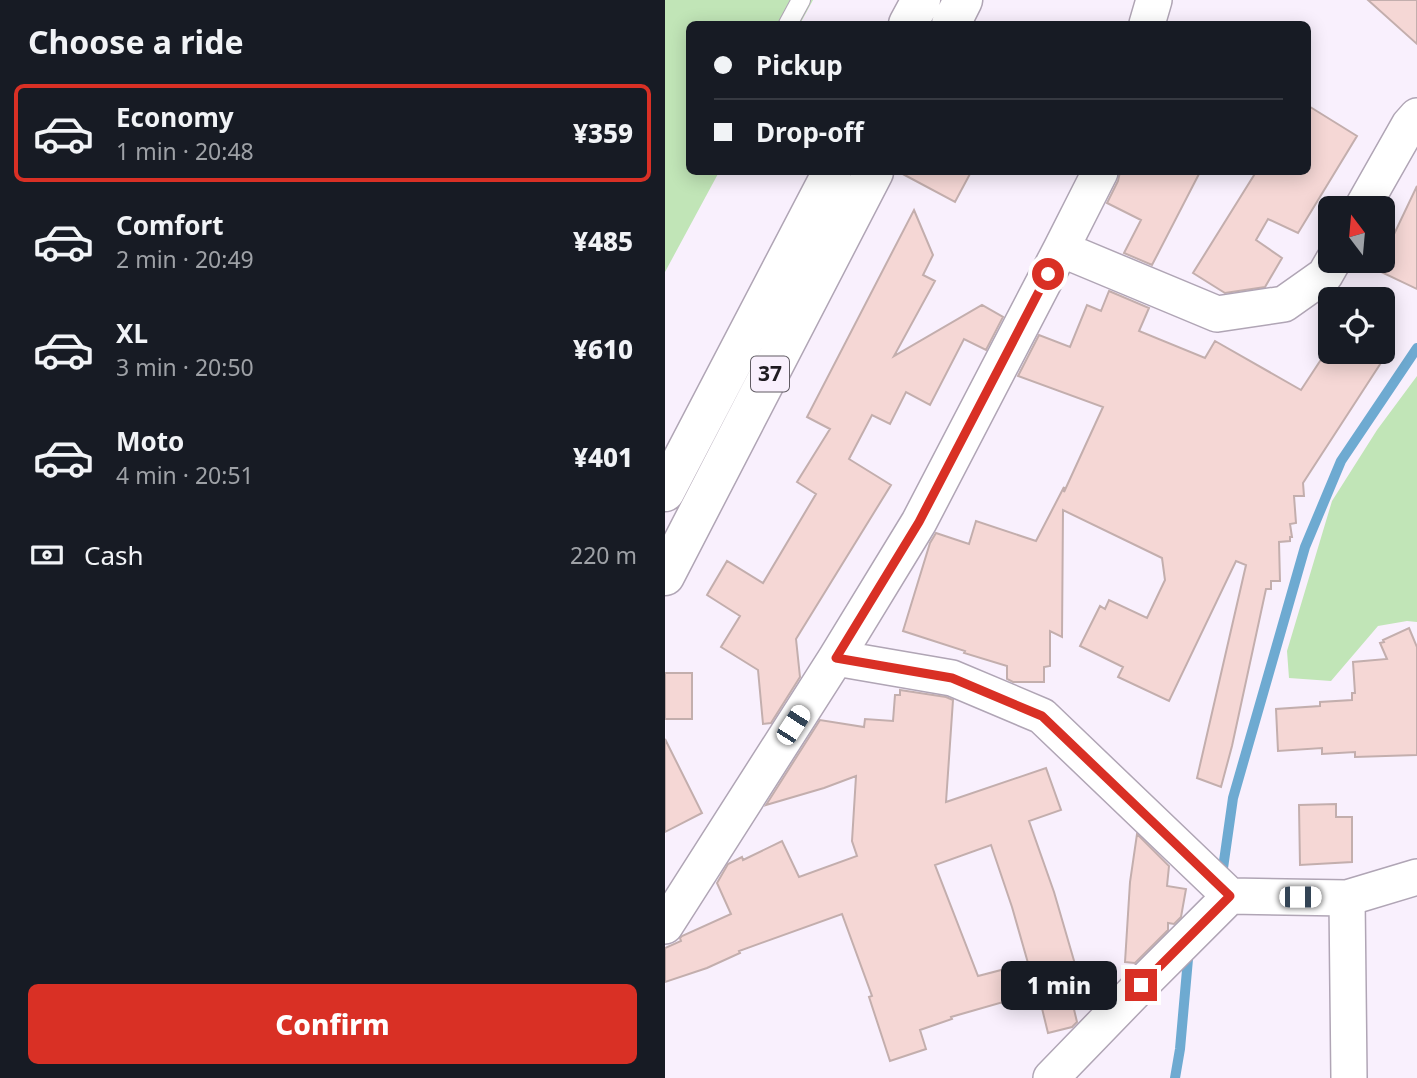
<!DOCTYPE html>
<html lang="en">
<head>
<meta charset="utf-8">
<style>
  body { margin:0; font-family:"Noto Sans",sans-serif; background:#20242c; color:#f1f3f6; height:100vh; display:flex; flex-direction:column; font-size:26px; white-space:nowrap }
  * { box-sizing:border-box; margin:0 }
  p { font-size:23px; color:#9ea1a6 }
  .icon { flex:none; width:38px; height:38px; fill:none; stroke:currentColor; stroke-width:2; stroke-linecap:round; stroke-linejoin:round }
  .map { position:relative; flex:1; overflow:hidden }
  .side { display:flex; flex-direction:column; background:#171b24; width:665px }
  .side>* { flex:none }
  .hud { position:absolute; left:21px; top:21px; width:625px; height:154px; border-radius:10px; box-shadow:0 4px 18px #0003; display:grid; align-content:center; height:154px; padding:0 28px; background:#171b24 }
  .needle { width:46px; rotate:344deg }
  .tools { position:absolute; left:653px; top:196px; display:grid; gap:14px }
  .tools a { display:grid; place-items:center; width:77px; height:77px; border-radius:10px; background:#171b24; box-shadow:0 4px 18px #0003; font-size:35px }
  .end { position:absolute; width:32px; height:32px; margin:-16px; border:9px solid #d93025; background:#fff; box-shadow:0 0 0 4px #fff }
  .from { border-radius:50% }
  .bubble { position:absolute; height:49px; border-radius:10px; background:#171b24; box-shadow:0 4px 18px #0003; font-size:23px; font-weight:800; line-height:49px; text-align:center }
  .car { position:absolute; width:21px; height:42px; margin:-21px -10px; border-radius:9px; box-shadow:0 0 5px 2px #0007; background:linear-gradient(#fff 24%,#345 0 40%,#fff 0 76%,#345 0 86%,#fff 0) }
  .hud b { display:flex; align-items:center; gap:24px; height:66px; font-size:26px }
  .hud b+b { border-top:2px solid #363941 }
  .hud i { width:18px; height:18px; background:#f1f3f6 }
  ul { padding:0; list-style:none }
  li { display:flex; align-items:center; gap:21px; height:98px; margin:0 14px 10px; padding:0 14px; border:4px solid transparent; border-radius:10px }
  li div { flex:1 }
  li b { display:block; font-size:26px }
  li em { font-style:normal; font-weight:800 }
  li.active { border-color:#d93025 }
  li>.icon { width:63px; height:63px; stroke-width:1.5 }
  h2 { padding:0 28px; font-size:32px; line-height:84px }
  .pay { display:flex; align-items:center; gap:18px; height:77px; padding:0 28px; font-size:26px }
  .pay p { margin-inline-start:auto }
  .action { display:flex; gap:14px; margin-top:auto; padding:14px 28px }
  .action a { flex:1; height:80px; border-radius:10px; background:#d93025; color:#fff; font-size:28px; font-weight:800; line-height:80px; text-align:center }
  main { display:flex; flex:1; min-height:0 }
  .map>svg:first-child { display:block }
  .green { fill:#c1e5b7 }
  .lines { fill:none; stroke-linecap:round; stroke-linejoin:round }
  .stream { stroke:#6eaad1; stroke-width:10 }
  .building { fill:#f5d7d5; stroke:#c3aead; stroke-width:2; fill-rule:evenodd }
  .service-casing { stroke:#b0a5b5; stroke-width:20 }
  .minor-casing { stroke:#b0a5b5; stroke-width:38 }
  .primary-casing { stroke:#b0a5b5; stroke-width:41 }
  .service { stroke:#fff; stroke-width:18 }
  .minor { stroke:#fff; stroke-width:35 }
  .primary { stroke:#fff; stroke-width:38 }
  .route { stroke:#d93025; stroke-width:9 }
  .labels { text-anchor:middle; stroke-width:5; stroke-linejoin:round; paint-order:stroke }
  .shield { fill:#f9f0fd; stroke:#605b63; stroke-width:2 }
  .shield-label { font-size:21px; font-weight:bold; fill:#1f1b21 }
</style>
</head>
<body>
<main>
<section class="side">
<h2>Choose a ride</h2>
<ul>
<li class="active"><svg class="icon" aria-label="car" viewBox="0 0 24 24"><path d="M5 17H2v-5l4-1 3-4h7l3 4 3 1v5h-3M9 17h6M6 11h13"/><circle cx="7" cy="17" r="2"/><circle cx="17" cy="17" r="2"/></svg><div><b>Economy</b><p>1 min · 20:48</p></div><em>¥359</em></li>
<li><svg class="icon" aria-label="car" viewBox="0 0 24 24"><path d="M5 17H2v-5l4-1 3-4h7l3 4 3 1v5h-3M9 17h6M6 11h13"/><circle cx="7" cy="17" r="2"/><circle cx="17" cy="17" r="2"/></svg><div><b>Comfort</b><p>2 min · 20:49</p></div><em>¥485</em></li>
<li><svg class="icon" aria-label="car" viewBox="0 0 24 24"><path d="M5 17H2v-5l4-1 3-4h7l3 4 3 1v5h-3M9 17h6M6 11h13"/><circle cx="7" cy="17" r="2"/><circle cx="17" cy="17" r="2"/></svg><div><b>XL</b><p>3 min · 20:50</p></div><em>¥610</em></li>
<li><svg class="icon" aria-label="car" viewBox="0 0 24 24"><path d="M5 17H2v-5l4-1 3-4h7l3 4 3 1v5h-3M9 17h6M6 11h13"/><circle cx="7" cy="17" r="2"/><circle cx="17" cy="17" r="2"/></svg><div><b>Moto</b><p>4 min · 20:51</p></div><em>¥401</em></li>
</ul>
<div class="pay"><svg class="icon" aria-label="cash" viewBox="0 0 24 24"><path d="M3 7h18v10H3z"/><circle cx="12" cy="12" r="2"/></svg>Cash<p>220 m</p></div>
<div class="action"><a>Confirm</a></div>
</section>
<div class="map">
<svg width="752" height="1078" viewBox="0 0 752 1078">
  <rect width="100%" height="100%" fill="#f9f0fd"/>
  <!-- green -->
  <path class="green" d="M0 0H148L135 24H24V172H54L0 272Z
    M752 376V622L742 621 713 626 666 681 624 678 622 651 667 501 712 430Z"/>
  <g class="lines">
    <!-- stream -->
    <path class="stream" d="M558 868 568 798 640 547 676 461 752 348
      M510 1078 515 1049 523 959"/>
  </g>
  <!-- building -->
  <path class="building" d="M703 0H752V44Z
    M642 105 692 136 633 233 603 219 591 240 617 258 600 287 560 293 528 273 591 172H642Z
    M234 172H306L290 202Z
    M455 172H535L487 265 459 253 476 220 442 203 453 181Z
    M752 186V289L712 270Z
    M249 210 268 255 258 275 270 281 229 356 317 305 338 317 321 350 299 339 265 405 241 392 225 424 207 415 184 459 226 485 131 639 135 677 106 723 98 724 93 670 56 647 75 616 42 595 62 561 98 583 151 494 132 482 165 429 142 417Z
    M444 291 484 308 474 331 540 358 550 341 636 390 661 352H723L638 483 639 496H629L631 523 625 524 627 537H625V541L614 542 615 581H606V589H601L567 746 556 787 532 778 581 565 571 561 504 701 453 677 458 667 415 646 435 606 440 609 444 600 482 618 500 580 497 558 398 510 397 637 385 631V666L379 667V682H348L342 679V666L299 653 300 651 238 631 265 543 271 533 304 544 311 521 371 541 399 487V492L438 407 353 376 374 335 405 347 422 305 436 311Z
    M744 628 752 647V755L690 757V752L657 754V748L613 751 611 709 655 706V702L687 700V693H690L688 662 722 659 715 643 719 642 718 640Z
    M0 673H27V719H0Z
    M235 690 281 697 288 700 281 802 381 768 396 810 364 821 389 892 412 971H410L416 998 407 1001 412 1022 407 1027 383 1033 373 992 286 1017 287 1019 255 1030 261 1049 225 1061 204 997 207 996 177 914 74 951 75 953 42 968 0 982V948L16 941 15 938 17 936 66 914 52 883 63 864 77 857 78 860 117 841 134 877 192 856 187 841 191 776 159 788 101 805 155 720 199 727 200 719 228 721 230 695H235ZM326 845 347 907 363 963 313 976 270 865Z
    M0 739 37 813 0 832Z
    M671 804V817H687V862L635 865 634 805Z
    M472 834 504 866 502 886 521 889 516 917 509 924 503 923V930L470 963 460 962 465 882Z"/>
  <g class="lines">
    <!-- service casing -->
    <g class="service-casing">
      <path id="service" d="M123 24 136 0"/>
    </g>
    <!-- minor casing -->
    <g class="minor-casing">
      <path id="minor" d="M482 24 489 0
        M697 208 744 125 752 116
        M396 249 552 314 619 304 660 275 668 261
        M171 658 287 678 377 716 565 896 682 898 752 877
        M682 898 684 1078
        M0 926 171 658 254 522 396 249 435 172
        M386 1078 476 985 565 896"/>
    </g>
    <!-- primary casing -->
    <g class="primary-casing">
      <path id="primary" d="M243 24 256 0
        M286 24 298 0
        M0 492 167 172
        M0 576 209 172"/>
    </g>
    <!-- service -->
    <use href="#service" class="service"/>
    <!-- minor -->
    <use href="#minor" class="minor"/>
    <!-- primary -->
    <use href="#primary" class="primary"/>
  </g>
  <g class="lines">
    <!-- route -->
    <path class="route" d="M383 274 254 522 171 658 287 678 377 716 565 896 476 985"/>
  </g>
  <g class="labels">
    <!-- shield labels -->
    <rect class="shield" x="86" y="356.5" width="38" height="35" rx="5"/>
    <g class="shield-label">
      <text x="105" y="381">37</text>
    </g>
  </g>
</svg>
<div class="tools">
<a><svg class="needle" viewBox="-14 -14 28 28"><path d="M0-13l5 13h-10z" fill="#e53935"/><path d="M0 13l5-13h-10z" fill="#9ea1a6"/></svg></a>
<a><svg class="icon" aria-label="locate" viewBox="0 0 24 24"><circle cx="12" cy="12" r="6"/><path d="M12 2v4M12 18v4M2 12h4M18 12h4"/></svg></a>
</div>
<i class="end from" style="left:383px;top:274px"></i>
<i class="end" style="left:476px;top:985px"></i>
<div class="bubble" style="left:336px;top:961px;width:116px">1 min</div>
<i class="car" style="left:128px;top:725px;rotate:33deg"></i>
<i class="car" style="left:635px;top:897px;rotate:90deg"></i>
<div class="hud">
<b><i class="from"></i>Pickup</b>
<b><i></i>Drop-off</b>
</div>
</div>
</main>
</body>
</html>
